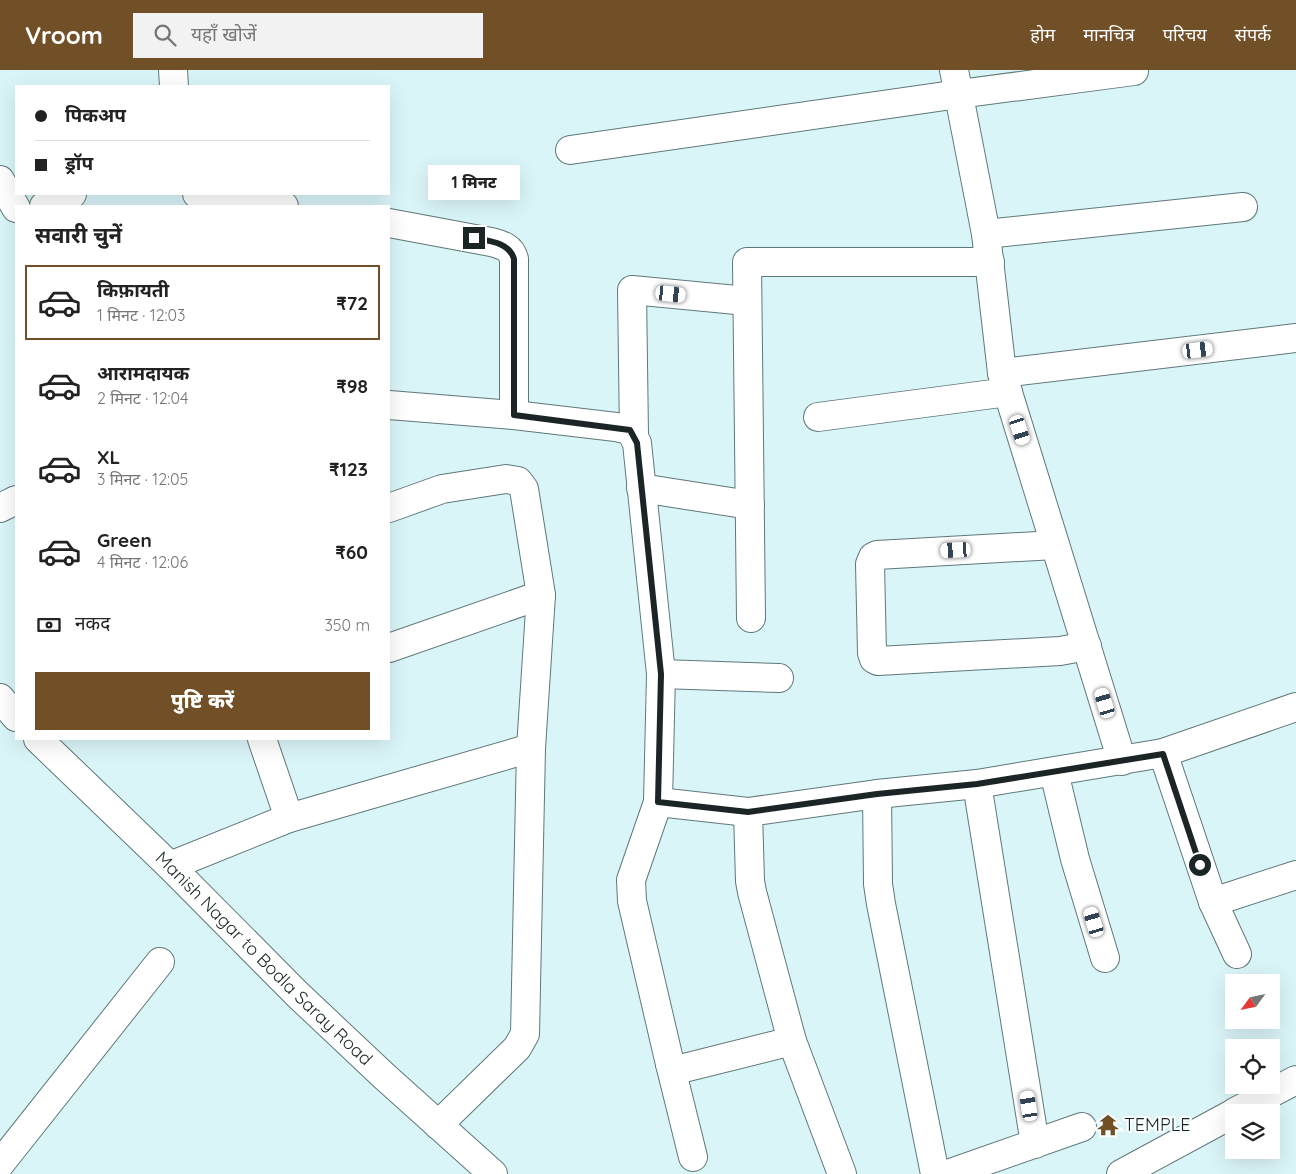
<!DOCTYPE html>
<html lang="hi">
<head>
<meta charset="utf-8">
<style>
  body { margin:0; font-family:Quicksand,"Noto Sans Devanagari",sans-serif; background:#f2f2f2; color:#222; height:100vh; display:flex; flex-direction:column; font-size:19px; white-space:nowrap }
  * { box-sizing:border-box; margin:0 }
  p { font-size:16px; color:#767676 }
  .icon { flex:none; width:28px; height:28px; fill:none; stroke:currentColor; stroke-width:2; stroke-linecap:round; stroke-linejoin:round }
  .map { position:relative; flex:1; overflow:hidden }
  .drawer { position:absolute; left:15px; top:135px; width:375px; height:535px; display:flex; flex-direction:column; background:#fff; border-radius:0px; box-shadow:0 5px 20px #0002 }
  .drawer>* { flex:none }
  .banner { position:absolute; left:15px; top:15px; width:375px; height:110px; border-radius:0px; box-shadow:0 5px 20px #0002; display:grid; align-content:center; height:110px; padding:0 20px; background:#fff }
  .needle { width:32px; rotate:237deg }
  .buttons { position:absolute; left:1225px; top:904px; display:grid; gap:10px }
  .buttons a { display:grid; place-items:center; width:55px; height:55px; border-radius:0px; background:#fff; box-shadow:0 5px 20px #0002; font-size:25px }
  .end { position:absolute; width:22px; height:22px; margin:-11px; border:6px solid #1b2526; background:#fff; box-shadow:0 0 0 2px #fff }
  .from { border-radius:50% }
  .bubble { position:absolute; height:35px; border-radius:0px; background:#fff; box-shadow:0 5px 20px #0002; font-size:16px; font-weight:800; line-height:35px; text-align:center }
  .car { position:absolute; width:15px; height:30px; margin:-15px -8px; border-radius:6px; box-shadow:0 0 4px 1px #0007; background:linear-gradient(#fff 24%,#345 0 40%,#fff 0 76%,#345 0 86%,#fff 0) }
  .banner b { display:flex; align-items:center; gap:18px; height:48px; font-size:19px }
  .banner b+b { border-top:1px solid #e0e0e0 }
  .banner i { width:12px; height:12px; background:#222 }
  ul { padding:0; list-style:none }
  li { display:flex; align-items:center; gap:15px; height:75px; margin:0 10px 8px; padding:0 10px; border:2px solid transparent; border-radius:0px }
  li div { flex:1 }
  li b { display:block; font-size:19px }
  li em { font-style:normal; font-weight:800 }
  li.on { border-color:#715027 }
  li>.icon { width:45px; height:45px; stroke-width:1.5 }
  h2 { padding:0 20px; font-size:22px; line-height:60px }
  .pay { display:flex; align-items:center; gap:12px; height:55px; padding:0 20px; font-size:19px }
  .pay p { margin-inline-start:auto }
  .cta { display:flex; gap:10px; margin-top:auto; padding:10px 20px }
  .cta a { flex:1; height:58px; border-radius:0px; background:#715027; color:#fff; font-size:20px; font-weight:800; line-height:58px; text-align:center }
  header { display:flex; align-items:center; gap:30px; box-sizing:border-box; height:70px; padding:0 25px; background:#715027; color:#fff }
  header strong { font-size:24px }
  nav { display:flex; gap:28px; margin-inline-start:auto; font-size:18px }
  .search { width:350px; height:45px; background:#f2f2f2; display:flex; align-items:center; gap:12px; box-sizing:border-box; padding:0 18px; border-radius:0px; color:#767676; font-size:19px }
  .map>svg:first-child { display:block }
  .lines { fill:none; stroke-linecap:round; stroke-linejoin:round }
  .minor-casing { stroke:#5f787a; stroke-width:30 }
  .minor { stroke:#fff; stroke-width:28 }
  .route { stroke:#1b2526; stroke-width:6 }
  .labels { text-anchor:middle; stroke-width:4.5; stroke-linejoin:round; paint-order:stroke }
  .street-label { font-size:18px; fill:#1b2526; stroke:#f8fdfe }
  .poi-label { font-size:18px; fill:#1b2526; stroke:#f8fdfe; text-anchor:start }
</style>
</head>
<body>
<header>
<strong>Vroom</strong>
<div class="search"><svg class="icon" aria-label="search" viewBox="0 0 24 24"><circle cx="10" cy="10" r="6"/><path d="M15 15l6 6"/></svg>यहाँ खोजें</div>
<nav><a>होम</a><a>मानचित्र</a><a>परिचय</a><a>संपर्क</a></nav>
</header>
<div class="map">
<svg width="1296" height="1104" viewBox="0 0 1296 1104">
  <rect width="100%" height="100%" fill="#daf5f8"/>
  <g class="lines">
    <!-- minor casing -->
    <g class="minor-casing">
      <g id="minor">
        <path d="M173 0 174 16"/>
        <path d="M954 0 986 164 1002 303"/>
        <path d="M570 80 959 24 1134 1V0"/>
        <path d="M0 110 16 138"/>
        <path d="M197 124 284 136"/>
        <path d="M44 136 72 124"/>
        <path d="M389 153 491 172C502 175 511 177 514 189V345"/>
        <path d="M986 164 1243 137"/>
        <path d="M389 335 514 345 616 357 630 360 637 373 661 604 658 732 631 810 632 831 670 994 672 999 676 1000 792 971"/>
        <path d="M818 347 1008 322"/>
        <path d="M634 366 632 220 747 231"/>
        <path d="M641 418 750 435"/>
        <path d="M0 438 16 430"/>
        <path d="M389 438 442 419 506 409 518 411 524 419 541 525 531 678 525 964 517 978 438 1055"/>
        <path d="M1055 475 877 485 873 487 870 494 872 583 874 589 878 591 1060 581 1087 576"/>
        <path d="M751 548 747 192H990"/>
        <path d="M389 578 541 525"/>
        <path d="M661 604 779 608"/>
        <path d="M0 628 16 647"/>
        <path id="s1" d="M38 669 170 796 297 924 384 1006 493 1104"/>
        <path d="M262 669 289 748"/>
        <path d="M1163 683 1213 832 1237 884"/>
        <path d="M1122 691 1002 303 1296 268"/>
        <path d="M1054 702 1075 789 1105 888"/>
        <path d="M977 714 1035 1074"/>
        <path d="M877 724 878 814 881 834 935 1104"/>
        <path d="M658 732 748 742"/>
        <path d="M170 796 289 748 531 678"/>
        <path d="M1213 832 1296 805"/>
        <path d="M670 994 693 1087"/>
        <path d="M1235 1042 1296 1010"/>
        <path d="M0 1094 160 892"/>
        <path d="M842 1104 792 971 752 822 750 811 748 742 877 724 977 714 1163 683 1296 637"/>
        <path d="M948 1104 1082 1057"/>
        <path d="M1121 1104 1234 1043"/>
      </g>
    </g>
    <!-- minor -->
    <use href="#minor" class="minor"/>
  </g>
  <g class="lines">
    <!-- route -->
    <path class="route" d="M474 168C489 171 509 172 514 189V345L630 360 637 373 661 604 658 732 748 742 877 724 977 714 1163 684 1200 795"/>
  </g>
  <!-- icons -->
  <defs>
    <g id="temple-bare" transform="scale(1.725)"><path d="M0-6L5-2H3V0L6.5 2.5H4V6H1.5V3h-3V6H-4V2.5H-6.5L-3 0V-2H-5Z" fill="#715027" stroke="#f8fdfe" stroke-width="2.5" paint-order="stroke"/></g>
  </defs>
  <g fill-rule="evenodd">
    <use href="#temple-bare" x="1108" y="1055"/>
  </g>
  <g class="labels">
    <!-- street labels -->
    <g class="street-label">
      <text dy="6" stroke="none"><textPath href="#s1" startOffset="315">Manish Nagar to Bodla Saray Road</textPath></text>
    </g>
    <!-- poi labels -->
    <g class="poi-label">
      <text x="1124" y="1061">TEMPLE</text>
    </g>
  </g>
</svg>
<div class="buttons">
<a><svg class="needle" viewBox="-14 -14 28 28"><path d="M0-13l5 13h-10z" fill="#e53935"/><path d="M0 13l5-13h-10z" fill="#767676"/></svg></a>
<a><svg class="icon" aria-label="locate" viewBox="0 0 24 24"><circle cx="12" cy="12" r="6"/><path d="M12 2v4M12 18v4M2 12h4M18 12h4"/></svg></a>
<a><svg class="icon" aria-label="layers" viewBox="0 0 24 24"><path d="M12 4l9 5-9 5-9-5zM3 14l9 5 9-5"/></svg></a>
</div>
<i class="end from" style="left:1200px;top:795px"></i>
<i class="end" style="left:474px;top:168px"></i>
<div class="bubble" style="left:428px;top:95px;width:92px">1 मिनट</div>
<i class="car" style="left:671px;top:224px;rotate:96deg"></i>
<i class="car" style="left:1198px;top:280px;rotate:83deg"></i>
<i class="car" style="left:1020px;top:360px;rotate:162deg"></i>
<i class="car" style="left:956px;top:480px;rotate:267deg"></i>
<i class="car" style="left:1105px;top:633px;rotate:343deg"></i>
<i class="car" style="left:1094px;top:852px;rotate:343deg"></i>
<i class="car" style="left:1029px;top:1036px;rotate:351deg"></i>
<div class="banner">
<b><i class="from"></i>पिकअप</b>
<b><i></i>ड्रॉप</b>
</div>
<section class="drawer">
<h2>सवारी चुनें</h2>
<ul>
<li class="on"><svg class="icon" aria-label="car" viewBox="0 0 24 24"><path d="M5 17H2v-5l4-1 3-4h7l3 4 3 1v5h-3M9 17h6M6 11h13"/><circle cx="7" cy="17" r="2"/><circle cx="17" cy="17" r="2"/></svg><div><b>किफ़ायती</b><p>1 मिनट · 12:03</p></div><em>₹72</em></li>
<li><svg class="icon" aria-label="car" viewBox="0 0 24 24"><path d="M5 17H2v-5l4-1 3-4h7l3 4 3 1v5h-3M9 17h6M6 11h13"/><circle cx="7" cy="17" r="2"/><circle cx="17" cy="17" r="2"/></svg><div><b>आरामदायक</b><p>2 मिनट · 12:04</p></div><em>₹98</em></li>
<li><svg class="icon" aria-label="car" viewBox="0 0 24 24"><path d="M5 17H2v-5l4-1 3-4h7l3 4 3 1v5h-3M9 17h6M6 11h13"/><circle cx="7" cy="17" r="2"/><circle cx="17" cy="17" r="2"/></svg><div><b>XL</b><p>3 मिनट · 12:05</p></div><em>₹123</em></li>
<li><svg class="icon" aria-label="car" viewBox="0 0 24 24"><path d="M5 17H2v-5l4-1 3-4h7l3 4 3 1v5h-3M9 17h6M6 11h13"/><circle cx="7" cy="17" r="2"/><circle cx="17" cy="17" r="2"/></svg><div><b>Green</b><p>4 मिनट · 12:06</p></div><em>₹60</em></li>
</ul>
<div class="pay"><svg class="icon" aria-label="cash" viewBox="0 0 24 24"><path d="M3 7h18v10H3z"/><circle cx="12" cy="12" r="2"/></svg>नकद<p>350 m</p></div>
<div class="cta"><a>पुष्टि करें</a></div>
</section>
</div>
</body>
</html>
